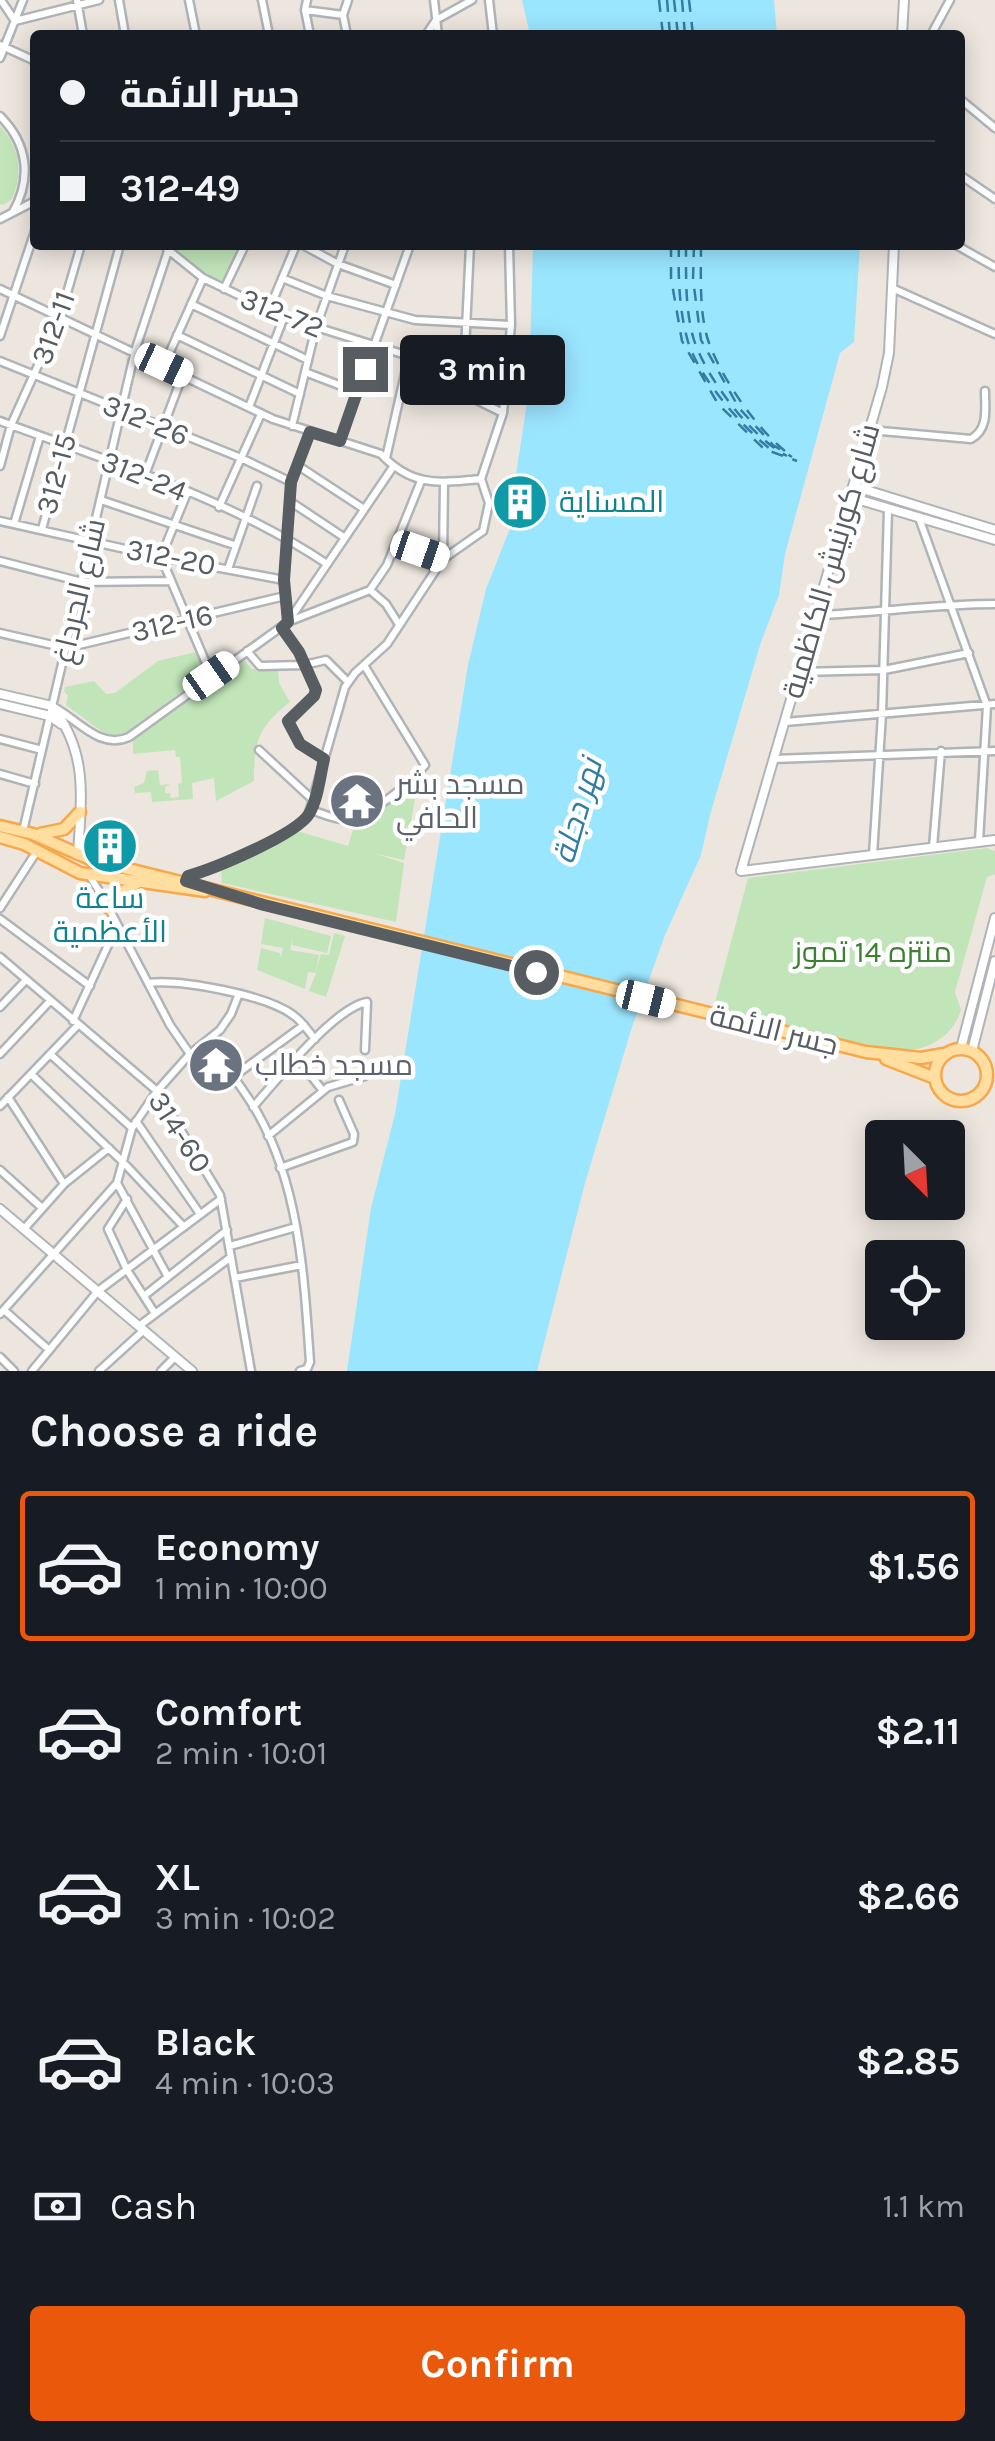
<!DOCTYPE html>
<html lang="en">
<head>
<meta charset="utf-8">
<style>
  body { margin:0; font-family:Karla,Cairo,sans-serif; background:#242831; color:#f1f3f6; height:100vh; display:flex; flex-direction:column; font-size:38px; white-space:nowrap }
  * { box-sizing:border-box; margin:0 }
  p { font-size:32px; color:#9ea1a6 }
  .icon { flex:none; width:55px; height:55px; fill:none; stroke:currentColor; stroke-width:2; stroke-linecap:round; stroke-linejoin:round }
  .map { position:relative; height:1371px; overflow:hidden }
  .drawer { display:flex; flex-direction:column; background:#171b24; flex:1 }
  .drawer>* { flex:none }
  .banner { position:absolute; left:30px; top:30px; width:935px; height:220px; border-radius:10px; box-shadow:0 5px 25px #0003; display:grid; align-content:center; height:220px; padding:0 30px; background:#171b24 }
  .needle { width:65px; rotate:156deg }
  .buttons { position:absolute; left:865px; top:1120px; display:grid; gap:20px }
  .buttons a { display:grid; place-items:center; width:100px; height:100px; border-radius:10px; background:#171b24; box-shadow:0 5px 25px #0003; font-size:50px }
  .end { position:absolute; width:45px; height:45px; margin:-22px; border:12px solid #585d61; background:#fff; box-shadow:0 0 0 5px #fff }
  .from { border-radius:50% }
  .bubble { position:absolute; height:70px; border-radius:10px; background:#171b24; box-shadow:0 5px 25px #0003; font-size:32px; font-weight:700; line-height:70px; text-align:center }
  .car { position:absolute; width:30px; height:60px; margin:-30px -15px; border-radius:12px; box-shadow:0 0 8px 2px #0007; background:linear-gradient(#fff 24%,#345 0 40%,#fff 0 76%,#345 0 86%,#fff 0) }
  .banner b { display:flex; align-items:center; gap:35px; height:95px; font-size:38px }
  .banner b+b { border-top:2px solid #363941 }
  .banner i { width:25px; height:25px; background:#f1f3f6 }
  ul { padding:0; list-style:none }
  li { display:flex; align-items:center; gap:30px; height:150px; margin:0 20px 15px; padding:0 10px; border:5px solid transparent; border-radius:10px }
  li div { flex:1 }
  li b { display:block; font-size:38px }
  li em { font-style:normal; font-weight:700 }
  li.on { border-color:#ea580c }
  li>.icon { width:90px; height:90px; stroke-width:1.5 }
  h2 { padding:0 30px; font-size:45px; line-height:120px }
  .pay { display:flex; align-items:center; gap:25px; height:110px; padding:0 30px; font-size:38px }
  .pay p { margin-inline-start:auto }
  .action { display:flex; gap:20px; margin-top:auto; padding:20px 30px }
  .action a { flex:1; height:115px; border-radius:10px; background:#ea580c; color:#fff; font-size:40px; font-weight:700; line-height:115px; text-align:center }
  .map>svg:first-child { display:block }
  .green { fill:#c1e5b9 }
  .water { fill:#9be6ff }
  .lines { fill:none; stroke-linecap:round; stroke-linejoin:round }
  .ferry { stroke:#327da2; stroke-width:2.5; stroke-dasharray:12 10; stroke-linecap:butt }
  .minor-casing { stroke:#b0b4b8; stroke-width:11 }
  .tertiary-casing { stroke:#b0b4b8; stroke-width:12 }
  .primary-casing { stroke:#f7a84c; stroke-width:15 }
  .minor { stroke:#fff; stroke-width:6 }
  .tertiary { stroke:#fff; stroke-width:8 }
  .primary { stroke:#ffdea0; stroke-width:10 }
  .route { stroke:#585d61; stroke-width:12 }
  .labels { text-anchor:middle; stroke-width:9; stroke-linejoin:round; paint-order:stroke }
  .street-label { font-size:30px; fill:#585d61; stroke:#fff }
  .culture-label { font-size:30px; fill:#0d838f; stroke:#fff; text-anchor:start }
  .worship-label { font-size:30px; fill:#5b616d; stroke:#fff; text-anchor:start }
  .park-label { font-size:30px; fill:#3b812f; stroke:#fff }
  .water-label { font-size:32px; font-style:italic; fill:#327da2; stroke:#fff }
</style>
</head>
<body>
<div class="map">
<svg width="995" height="1371" viewBox="0 0 995 1371">
  <rect width="100%" height="100%" fill="#ece6de"/>
  <!-- green -->
  <path class="green" d="M0 126C20 147 23 173 12 199L3 205 0 204Z
    M170 245H246L224 289 167 249Z
    M196 652 205 674 121 737 105 734 66 705 68 696 64 691 65 687 94 681 106 694 115 693 158 661Z
    M243 659 252 669H278L279 683 290 702C258 727 254 741 254 781L216 801 214 778 192 783 193 799 152 802 151 792 135 793 134 787 144 783 147 771 158 770 160 785 170 784 165 787V793H170L171 798 179 797 178 784 182 783 180 757H176L175 750 133 754V739Z
    M420 772 404 860 373 853 404 863 396 922 222 883 221 870 297 831 348 846 355 824 394 801Z
    M987 848 995 851V874L987 877 955 992 961 1010C955 1030 940 1043 918 1049 890 1056 751 1015 714 1006L748 878Z
    M265 918 331 936 327 953 292 945 293 936 290 950 319 955 316 971 321 954 329 955 334 933 345 936 326 997 309 991 316 973 308 972 305 989 257 970 261 948 280 953 281 958 283 948 261 944Z"/>
  <!-- water -->
  <path class="water" d="M522 0H774L777 35H530Z
    M533 245H860L854 342 840 353 785 554 779 595 761 642 710 815 701 855 665 935 632 1027 585 1183 537 1371H347L371 1208 395 1114 468 665 486 589 509 531 513 509 524 502 522 497 513 494 529 390Z"/>
  <g class="lines">
    <!-- ferry -->
    <path class="ferry" d="M659 0 663 35
      M667 0 670 35
      M674 0 678 35
      M682 0 685 35
      M689 0 693 35
      M671 245V278L682 341 718 404 764 449 797 461
      M679 245C678 275 679 308 687 338 696 374 740 425 769 448
      M686 245C686 275 685 311 694 340 707 379 751 437 787 456
      M694 245 693 279 701 340 739 408 773 445 792 457
      M701 245C701 275 699 312 708 340 720 376 755 427 785 451"/>
    <!-- minor casing -->
    <g class="minor-casing">
      <path id="minor" d="M1 0 15 21 99 0
        M77 0 83 35
        M119 0 125 35
        M189 0 196 35
        M262 0 269 35
        M307 0 305 10 310 35
        M434 0 438 35
        M489 0 493 35
        M305 10 343 15
        M347 35 343 15 348 0
        M426 35 436 20 472 0
        M931 35 950 0
        M0 45 35 61
        M0 58 23 0
        M960 99 995 128
        M0 116C28 144 32 178 13 212
        M960 175 995 199
        M0 219 35 201
        M303 245 338 264 396 285
        M956 245 995 267
        M167 249 203 278 284 317 409 356 466 359
        M282 278 327 296 415 320 511 325
        M892 288 995 334
        M0 289 273 419 381 454C412 487 438 483 481 479
        M224 289 245 245
        M191 304 308 360
        M269 310 296 245
        M177 335 300 394
        M0 336 35 231
        M0 361 241 458 291 482
        M164 365 203 278
        M305 372 357 392
        M405 373 442 383 503 413
        M463 392 470 245
        M249 407 284 317
        M0 421C110 462 229 498 327 564
        M292 426 316 327 345 245
        M870 430 971 439C989 429 985 409 985 391
        M340 441 410 245
        M386 458 409 356
        M297 465 364 509
        M0 466 11 425 60 317 81 245
        M145 475 183 374
        M481 479 503 413 511 325 509 245
        M187 493 161 557 211 675
        M101 500 234 545
        M291 502 345 538
        M219 507 261 414
        M919 518 987 706 979 841
        M0 521 161 557 284 580
        M14 524 40 436
        M42 529 120 245
        M397 543 443 559 483 531 489 503 481 479
        M0 561 82 582 170 581
        M228 569 257 486
        M370 590 386 604 398 623
        M816 615C876 613 935 604 995 604
        M290 621 370 590 387 565 421 481
        M288 622 284 580 291 482 310 432
        M282 628 299 652 316 690 314 696 288 723 300 744 324 759
        M0 633 66 648 285 596
        M247 651 260 666 304 665 326 660 348 682
        M799 672 884 670 969 653
        M54 707C78 720 100 750 129 737L288 622 393 467
        M785 722 995 704
        M0 739 42 750
        M259 750 313 800
        M774 759 995 751
        M0 774 35 784
        M311 810C321 813 333 819 343 819 367 820 411 783 425 765L364 665
        M23 831 135 351 170 245
        M933 847 941 751
        M873 855 882 714 888 510
        M89 875 104 899 170 1025 190 1054
        M186 881 188 877C220 866 285 840 308 816L345 687 355 673 387 644 443 559 444 482
        M0 908 37 851
        M0 919 90 986
        M0 957 157 1091 220 1195 251 1371
        M148 983C181 979 266 995 293 1015 302 1021 308 1031 315 1039
        M0 1007 26 980
        M73 1021 116 928
        M208 1041C224 1065 243 1088 257 1112 300 1187 304 1278 310 1362L307 1369 300 1371
        M0 1054 50 1001
        M50 1054 132 1128
        M297 1058 323 1091
        M31 1074 122 1161 184 1227
        M233 1077 304 1025
        M8 1097 64 1184
        M0 1106 78 1025
        M253 1107C277 1080 334 1008 367 1002L365 1050
        M136 1121 200 1214
        M268 1136 328 1087 365 1076
        M280 1168 353 1142 354 1134 339 1100
        M0 1170 41 1207
        M117 1183 168 1277
        M127 1199 108 1229 127 1270 154 1312
        M24 1229 64 1184 109 1148
        M230 1246 296 1227
        M235 1278 302 1265
        M144 1296 227 1230
        M4 1310 48 1349
        M0 1314 117 1183 132 1128 157 1091 190 1054 220 1030 231 1014 238 996
        M139 1326 231 1257
        M0 1357 14 1371
        M32 1371 98 1291 221 1199
        M99 1371 144 1330
        M161 1371 175 1357"/>
    </g>
    <!-- tertiary casing -->
    <g class="tertiary-casing">
      <path id="tertiary" d="M902 35 904 0
        M894 245 889 353 882 387 741 871 995 840
        M853 486 995 530
        M850 497 995 540
        M0 694 52 706C89 754 81 798 78 855
        M0 704 50 716 61 724
        M961 1048 995 918
        M972 1051 995 961
        M0 1209 192 1371"/>
    </g>
    <!-- primary casing -->
    <g class="primary-casing">
      <path id="primary" d="M0 826 33 834 92 860 866 1052 921 1058 944 1054
        M40 834 64 829 80 812
        M0 837 24 844 80 873 205 891
        M109 908 119 894 137 883
        M935 1075a26 26 0 1 1 52 0a26 26 0 1 1-52 0Z
        M886 1059 935 1078"/>
    </g>
    <!-- minor -->
    <use href="#minor" class="minor"/>
    <!-- tertiary -->
    <use href="#tertiary" class="tertiary"/>
    <!-- primary -->
    <use href="#primary" class="primary"/>
  </g>
  <g class="lines">
    <!-- route -->
    <path class="route" d="M365 369 340 441 310 432 291 482 284 580 288 622 282 628 299 652 316 690 314 696 288 721 300 744 324 759C320 776 318 799 309 814 296 835 213 869 188 876L186 881 264 905 536 972"/>
  </g>
  <!-- icons -->
  <defs>
    <g id="building-disc" transform="scale(2.875)"><circle r="9.5" fill="#0f9aa8" stroke="#fff"/><path d="M-4-6H4V6H1V3H-1V6H-4ZM-2.5-4.3h1.7v1.8h-1.7ZM.8-4.3h1.7v1.8H.8ZM-2.5-1h1.7V.8h-1.7ZM.8-1h1.7V.8H.8Z" fill="#fff"/></g>
    <g id="temple-disc" transform="scale(2.875)"><circle r="9.5" fill="#6b7280" stroke="#fff"/><path d="M0-6L5-2H3V0L6.5 2.5H4V6H1.5V3h-3V6H-4V2.5H-6.5L-3 0V-2H-5Z" fill="#fff"/></g>
  </defs>
  <g fill-rule="evenodd">
    <use href="#building-disc" x="520" y="502"/>
    <use href="#temple-disc" x="357" y="801"/>
    <use href="#building-disc" x="110" y="846"/>
    <use href="#temple-disc" x="216" y="1065"/>
  </g>
  <g class="labels">
    <!-- street labels -->
    <g class="street-label">
      <text transform="translate(282 313) rotate(22)" y="10">312-72</text>
      <text transform="translate(53 328) rotate(-70)" y="10">312-11</text>
      <text transform="translate(146 420) rotate(22)" y="10">312-26</text>
      <text transform="translate(56 474) rotate(-75)" y="10">312-15</text>
      <text transform="translate(144 476) rotate(22)" y="10">312-24</text>
      <text transform="translate(171 557) rotate(11)" y="10">312-20</text>
      <text transform="translate(831 561) rotate(-74)" y="10">شارع كورنيش الكاظمية</text>
      <text transform="translate(79 591) rotate(-77)" y="10">شارع الجرداغ</text>
      <text transform="translate(172 623) rotate(-13)" y="10">312-16</text>
      <text transform="translate(774 1030) rotate(14)" y="10">جسر الائمة</text>
      <text transform="translate(180 1132) rotate(57)" y="10">314-60</text>
    </g>
    <!-- culture labels -->
    <g class="culture-label">
      <text x="559" y="512">المسناية</text>
      <text x="110" y="908" text-anchor="middle">ساعة<tspan x="110" dy="34">الأعظمية</tspan></text>
    </g>
    <!-- worship labels -->
    <g class="worship-label">
      <text x="396" y="794">مسجد بشر<tspan x="396" dy="34">الحافي</tspan></text>
      <text x="255" y="1075">مسجد خطاب</text>
    </g>
    <!-- park labels -->
    <g class="park-label">
      <text x="873" y="962">منتزه 14 تموز</text>
    </g>
    <!-- water labels -->
    <g class="water-label">
      <text transform="translate(577 811) rotate(-74)" y="11">نهر دجلة</text>
    </g>
  </g>
</svg>
<div class="buttons">
<a><svg class="needle" viewBox="-14 -14 28 28"><path d="M0-13l5 13h-10z" fill="#e53935"/><path d="M0 13l5-13h-10z" fill="#9ea1a6"/></svg></a>
<a><svg class="icon" aria-label="locate" viewBox="0 0 24 24"><circle cx="12" cy="12" r="6"/><path d="M12 2v4M12 18v4M2 12h4M18 12h4"/></svg></a>
</div>
<i class="end from" style="left:536px;top:972px"></i>
<i class="end" style="left:365px;top:369px"></i>
<div class="bubble" style="left:400px;top:335px;width:165px">3 min</div>
<i class="car" style="left:164px;top:365px;rotate:115deg"></i>
<i class="car" style="left:420px;top:551px;rotate:109deg"></i>
<i class="car" style="left:211px;top:676px;rotate:55deg"></i>
<i class="car" style="left:646px;top:999px;rotate:104deg"></i>
<div class="banner">
<b><i class="from"></i>جسر الائمة</b>
<b><i></i>312-49</b>
</div>
</div>
<section class="drawer">
<h2>Choose a ride</h2>
<ul>
<li class="on"><svg class="icon" aria-label="car" viewBox="0 0 24 24"><path d="M5 17H2v-5l4-1 3-4h7l3 4 3 1v5h-3M9 17h6M6 11h13"/><circle cx="7" cy="17" r="2"/><circle cx="17" cy="17" r="2"/></svg><div><b>Economy</b><p>1 min · 10:00</p></div><em>$1.56</em></li>
<li><svg class="icon" aria-label="car" viewBox="0 0 24 24"><path d="M5 17H2v-5l4-1 3-4h7l3 4 3 1v5h-3M9 17h6M6 11h13"/><circle cx="7" cy="17" r="2"/><circle cx="17" cy="17" r="2"/></svg><div><b>Comfort</b><p>2 min · 10:01</p></div><em>$2.11</em></li>
<li><svg class="icon" aria-label="car" viewBox="0 0 24 24"><path d="M5 17H2v-5l4-1 3-4h7l3 4 3 1v5h-3M9 17h6M6 11h13"/><circle cx="7" cy="17" r="2"/><circle cx="17" cy="17" r="2"/></svg><div><b>XL</b><p>3 min · 10:02</p></div><em>$2.66</em></li>
<li><svg class="icon" aria-label="car" viewBox="0 0 24 24"><path d="M5 17H2v-5l4-1 3-4h7l3 4 3 1v5h-3M9 17h6M6 11h13"/><circle cx="7" cy="17" r="2"/><circle cx="17" cy="17" r="2"/></svg><div><b>Black</b><p>4 min · 10:03</p></div><em>$2.85</em></li>
</ul>
<div class="pay"><svg class="icon" aria-label="cash" viewBox="0 0 24 24"><path d="M3 7h18v10H3z"/><circle cx="12" cy="12" r="2"/></svg>Cash<p>1.1 km</p></div>
<div class="action"><a>Confirm</a></div>
</section>
</body>
</html>
